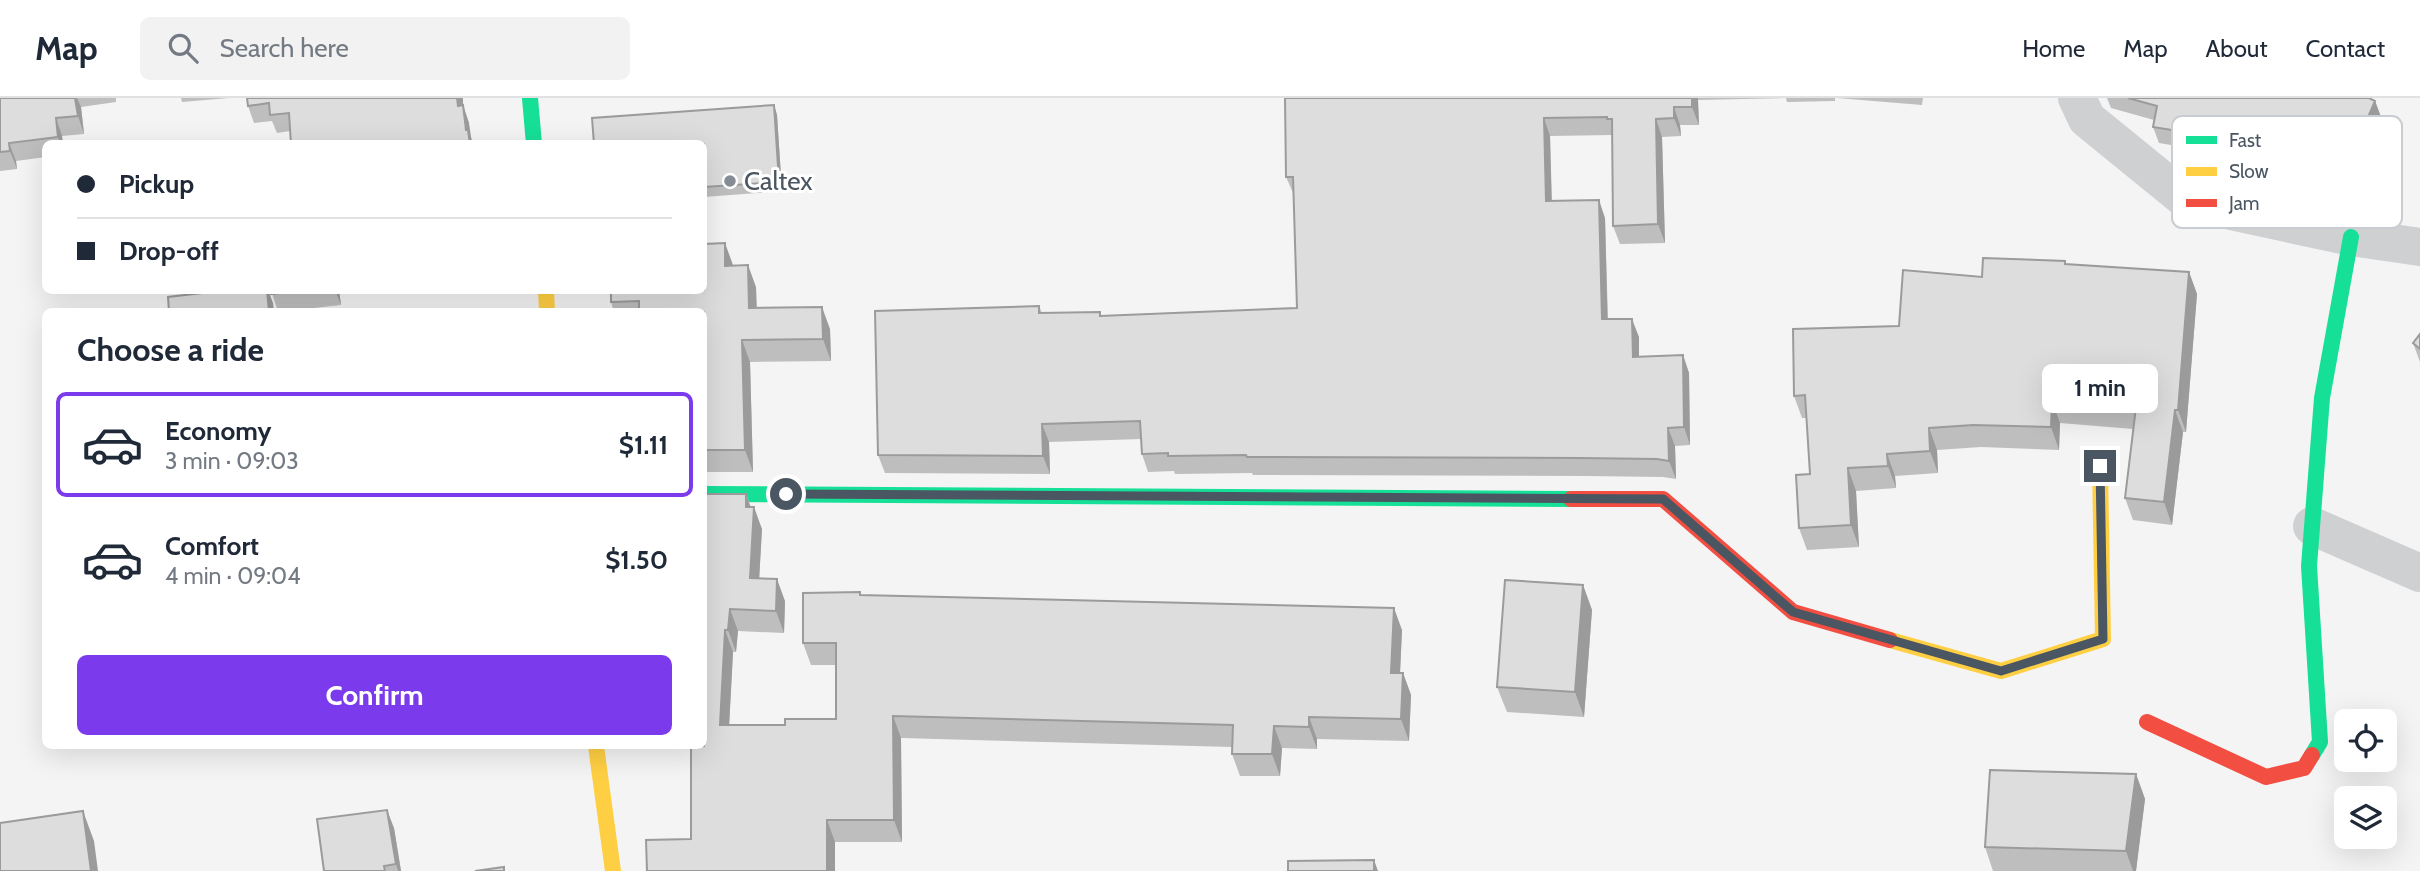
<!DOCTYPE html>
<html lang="en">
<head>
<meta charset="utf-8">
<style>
  body { margin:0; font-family:Cabin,sans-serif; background:#f2f2f3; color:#1f2937; height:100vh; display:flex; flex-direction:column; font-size:26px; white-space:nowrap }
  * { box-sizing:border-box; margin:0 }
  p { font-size:23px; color:#747a83 }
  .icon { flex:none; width:38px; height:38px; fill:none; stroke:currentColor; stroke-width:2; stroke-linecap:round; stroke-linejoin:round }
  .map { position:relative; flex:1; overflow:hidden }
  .side { position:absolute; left:42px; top:210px; width:665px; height:441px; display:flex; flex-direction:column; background:#fff; border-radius:10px; box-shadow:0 7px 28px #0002 }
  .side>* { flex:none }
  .top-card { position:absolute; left:42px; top:42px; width:665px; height:154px; border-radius:10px; box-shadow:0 7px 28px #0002; display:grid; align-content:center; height:154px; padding:0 35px; background:#fff }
  .fabs { position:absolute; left:2334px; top:611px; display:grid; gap:14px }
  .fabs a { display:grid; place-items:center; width:63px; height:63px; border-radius:10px; background:#fff; box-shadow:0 7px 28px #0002; font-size:35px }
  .end { position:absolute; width:32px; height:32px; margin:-16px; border:9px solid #4a5661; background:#fff; box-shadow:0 0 0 4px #fff }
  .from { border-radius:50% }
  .bubble { position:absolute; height:49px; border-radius:10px; background:#fff; box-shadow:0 7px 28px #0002; font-size:23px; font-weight:700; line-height:49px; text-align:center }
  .top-card b { display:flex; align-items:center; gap:24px; height:66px; font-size:26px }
  .top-card b+b { border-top:2px solid #e0e1e3 }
  .top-card i { width:18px; height:18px; background:#1f2937 }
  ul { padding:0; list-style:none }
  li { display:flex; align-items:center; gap:21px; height:105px; margin:0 14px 10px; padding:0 21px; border:4px solid transparent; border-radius:10px }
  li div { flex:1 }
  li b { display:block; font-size:26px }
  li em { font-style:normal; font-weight:700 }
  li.on { border-color:#7c3aed }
  li>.icon { width:63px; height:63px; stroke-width:1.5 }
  h2 { padding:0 35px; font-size:32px; line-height:84px }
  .cta { display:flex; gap:14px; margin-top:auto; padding:14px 35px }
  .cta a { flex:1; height:80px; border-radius:10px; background:#7c3aed; color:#fff; font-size:28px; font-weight:700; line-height:80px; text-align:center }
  header { display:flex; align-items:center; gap:42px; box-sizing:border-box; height:98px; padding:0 35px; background:#fff; border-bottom:2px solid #e0e1e3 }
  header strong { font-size:33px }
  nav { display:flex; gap:38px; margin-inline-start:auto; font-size:24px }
  .search { width:490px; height:63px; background:#f2f2f3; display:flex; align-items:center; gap:18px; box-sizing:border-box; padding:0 24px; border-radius:10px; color:#747a83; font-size:26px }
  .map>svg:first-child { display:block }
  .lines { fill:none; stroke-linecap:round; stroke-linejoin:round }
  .street { stroke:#ced0d2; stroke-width:38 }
  .fast { stroke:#16e098; stroke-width:16 }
  .slow { stroke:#ffcf43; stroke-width:16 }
  .jam { stroke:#f24e42; stroke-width:16 }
  .wall { fill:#bebebf }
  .shaded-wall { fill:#9b9b9b }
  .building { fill:#ddddde; stroke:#9b9b9b; stroke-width:2 }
  .route { stroke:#4a5661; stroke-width:9 }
  .poi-dot { fill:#868d94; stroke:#fff; stroke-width:2.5 }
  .labels { text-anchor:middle; stroke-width:6; stroke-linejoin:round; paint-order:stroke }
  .poi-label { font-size:26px; fill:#4a5661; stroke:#fff; text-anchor:start }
  .key { fill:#fff; stroke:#c9ccd0; stroke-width:2 }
  .key-label { font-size:19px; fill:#4a5661 }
</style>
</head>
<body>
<header>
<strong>Map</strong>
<div class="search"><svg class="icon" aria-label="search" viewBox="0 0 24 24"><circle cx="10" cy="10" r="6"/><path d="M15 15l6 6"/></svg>Search here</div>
<nav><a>Home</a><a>Map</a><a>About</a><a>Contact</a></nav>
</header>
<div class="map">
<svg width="2420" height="773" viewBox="0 0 2420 773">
  <rect width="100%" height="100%" fill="#f4f4f4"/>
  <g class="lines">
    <!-- street -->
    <path class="street" d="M2077 0 2087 21 2189 104 2351 139 2420 149
      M2312 428 2420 475"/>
    <!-- fast -->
    <path class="fast" d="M530 0 534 46
      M704 396 1571 401
      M2312 657 2320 644 2309 468 2322 300 2351 139"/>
    <!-- slow -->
    <path class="slow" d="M546 192 547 214
      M1890 542 2001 573 2103 541 2100 368
      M596 648 613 773"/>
    <!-- jam -->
    <path class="jam" d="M1571 401H1663L1793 514 1890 542
      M2147 624 2266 679 2304 670 2312 657"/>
  </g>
  <!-- wall -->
  <path class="wall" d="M0 0H116V4L81 9 84 36 62 38 63 46H46V59L16 63 17 71 0 73Z
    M181 0H229L182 4Z
    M247 0H463V7L469 25 290 33 277 35 272 23 254 25 248 8Z
    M1285 0H1835V3L1787 4 1786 0 1698 2 1699 27H1680L1681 38 1662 39 1665 145 1620 146 1613 128 1612 37 1550 38 1552 103 1605 120 1608 221 1639 239V259L1683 257 1689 275 1690 347 1675 348 1676 381 1663 379 1586 378 1253 377 1252 375 1175 376 1174 373 1148 374 1142 356 1141 341 1049 344 1050 376 885 375 878 357 1039 208 1042 215 1100 214 1101 218 1297 210 1294 97 1286 79Z
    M1837 0H1923L1922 7Z
    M2107 0H2369L2375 3 2381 19 2360 68 2302 43 2292 101 2234 91 2228 75 2231 57 2159 45 2153 29 2154 22 2111 10Z
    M774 7 777 17 782 93 704 99V46Z
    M2065 163 2066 166 2189 174 2197 196 2186 334H2183L2172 427 2133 422 2125 400 2133 331 2060 325 2059 352 1981 349 1937 352 1938 375 1895 378 1896 390 1856 393 1859 449 1807 452 1799 430 1810 376 1807 320H1802L1794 298 1899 228 1982 179Z
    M733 167 756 189 757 210 830 231 831 263 750 264 753 374H704V214H614L611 204Z
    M271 192H339L341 207 278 214Z
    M2420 236V264L2413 245Z
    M746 396 751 409 762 431 759 480 785 503 784 535 738 533 736 554H733L729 627H785L836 621V567H811L803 545 861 497 1402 532 1400 575H1403L1411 597 1409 643 1317 641V651L1282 650 1280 678H1240L1232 656V649L901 640 902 744H835V773H647L691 741Z
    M1583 487 1592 512 1584 619 1507 614 1497 589Z
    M2136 676 2145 701 2136 773H1993L1985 749Z
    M394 730 401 773H324Z"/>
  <!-- shaded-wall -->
  <path class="shaded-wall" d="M75 0H77L81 9 84 36 78 18Z
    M457 0H463V7L469 25 471 39 473 46H470L458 8Z
    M1692 0H1698V2L1699 27 1692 9Z
    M2375 3 2381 19 2360 68 2354 52Z
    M774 7 777 17 782 93 779 84Z
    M1674 9 1680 27 1681 38 1674 20Z
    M56 20 62 38 63 46H60L58 39Z
    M1544 20 1550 38 1552 121 1546 103Z
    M1656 21 1662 39 1665 145 1658 126Z
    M2296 27 2302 43 2292 101 2286 85Z
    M9 45 16 63 17 71 10 53Z
    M1599 102 1605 120 1608 240 1602 221Z
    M725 145 733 167 725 168Z
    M748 167 756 189 757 232 749 210Z
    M2189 174 2197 196 2186 334 2178 312Z
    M267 192H268L273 205 274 214H269Z
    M335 192H339L341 207Z
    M822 209 830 231 831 263 823 241Z
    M1632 221 1639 239V277L1633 259Z
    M742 242 750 264 753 374 745 352Z
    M1683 257 1689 275 1690 347 1684 329Z
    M2052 303 2060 325 2059 352 2051 329Z
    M2175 312 2183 334 2172 427 2164 404Z
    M1042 326 1049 344 1050 376 1043 358Z
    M1668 330 1675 348 1676 381 1669 363Z
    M1929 330 1937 352 1938 375 1930 353Z
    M1887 356 1895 378 1896 390 1888 368Z
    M1848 370 1856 393 1859 449 1851 427Z
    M746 396 753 417 754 409 762 431 758 502 750 480Z
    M777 481 785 503 784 535 776 513Z
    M1583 487 1592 512 1584 619 1575 594Z
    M1394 510 1402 532 1399 597 1391 575Z
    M730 511 738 533 736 554 728 532Z
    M725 532 733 554 728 649 720 627Z
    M1403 575 1411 597 1409 643 1401 621Z
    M893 618 901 640 902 744 894 722Z
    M1309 619 1317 641V651L1309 629Z
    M1274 628 1282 650 1280 678 1272 656Z
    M2136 676 2145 701 2136 773H2133L2126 753Z
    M387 712 394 730 401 773H398L396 766Z
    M83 713 94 743 98 773H91Z
    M827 722 835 744V773H827Z
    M1374 762 1378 773H1374Z"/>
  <!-- building -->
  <path class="building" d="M0 0H75L78 18 56 20 58 39 9 45 10 53 0 54Z
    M247 0H457L458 8 463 7 466 32H468L470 46H291L289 15 270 17 269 5 248 8Z
    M1285 0H1692V9H1674V20L1656 21 1658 126 1613 128 1612 21H1607V19L1544 20 1546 103 1599 102 1602 221H1632L1633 259 1683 257 1684 329 1668 330 1669 363 1657 361 1580 360 1247 359 1246 357 1168 358V355L1142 356 1140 323 1042 326 1043 358 878 357 875 213 1039 208V215L1100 214V218L1297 210 1293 79H1286Z
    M2128 0H2369L2375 3 2354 52 2296 27 2286 85 2228 75 2234 42 2153 29 2157 8Z
    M774 7 779 84 704 89V46H594L592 20Z
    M725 145V168L748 167 749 210 822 209 823 241 742 242 745 352H704V214H639V203L611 204V192H704V146Z
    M1983 160 2065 163V166L2189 174 2178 312H2175L2164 404 2125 400 2136 309 2052 303 2051 329 1973 327 1929 330 1930 353 1887 356 1888 368 1848 370 1851 427 1799 430 1796 377 1810 376 1805 297 1794 298 1793 231 1899 228 1903 172 1982 179Z
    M228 192H267L269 214H169L168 199Z
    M271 192H302L271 196Z
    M2420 236V251L2413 245Z
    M704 396H746V409H754L750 480 777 481 776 513 730 511 728 532H725L720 627H785V621H836V545H803V495L860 494V497L1394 510 1391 575H1403L1401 621 1309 619V629L1274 628 1272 656H1232L1233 627 893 618 894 722H827V773H647L646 742 691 741V648H704Z
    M1505 482 1583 487 1575 594 1497 589Z
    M1990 672 2136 676 2126 753 1985 749Z
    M387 712 396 766 384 768 385 773H324L317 721Z
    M83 713 91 773H0V725Z
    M1374 762V773H1288V763Z
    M504 769V773H475Z"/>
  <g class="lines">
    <!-- route -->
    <path class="route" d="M786 396 1663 401 1793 514 2001 573 2103 541 2100 368"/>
  </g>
  <!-- markers -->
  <circle class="poi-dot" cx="730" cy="83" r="7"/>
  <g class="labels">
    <!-- poi labels -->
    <g class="poi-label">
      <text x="744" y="92">Caltex</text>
    </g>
  </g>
  <!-- legend -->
  <rect x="2172" y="18" width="230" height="112" rx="10" class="key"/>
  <rect x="2186" y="38" width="31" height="8" fill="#16e098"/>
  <rect x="2186" y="69" width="31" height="9" fill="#ffcf43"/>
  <rect x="2186" y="101" width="31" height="8" fill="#f24e42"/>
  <g class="key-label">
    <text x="2229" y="49">Fast</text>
    <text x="2229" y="80">Slow</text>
    <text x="2229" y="112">Jam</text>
  </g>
</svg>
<div class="fabs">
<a><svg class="icon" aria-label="locate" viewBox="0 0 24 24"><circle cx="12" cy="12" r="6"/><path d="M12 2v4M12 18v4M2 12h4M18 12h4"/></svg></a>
<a><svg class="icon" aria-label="layers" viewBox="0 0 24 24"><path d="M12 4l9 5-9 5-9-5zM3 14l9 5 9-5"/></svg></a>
</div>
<i class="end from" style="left:786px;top:396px"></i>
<i class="end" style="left:2100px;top:368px"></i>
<div class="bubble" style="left:2042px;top:266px;width:116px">1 min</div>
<div class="top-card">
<b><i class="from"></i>Pickup</b>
<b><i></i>Drop-off</b>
</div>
<section class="side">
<h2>Choose a ride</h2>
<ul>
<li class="on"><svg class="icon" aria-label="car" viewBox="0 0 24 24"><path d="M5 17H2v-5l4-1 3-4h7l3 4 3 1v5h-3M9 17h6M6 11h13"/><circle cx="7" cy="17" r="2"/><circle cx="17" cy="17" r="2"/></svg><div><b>Economy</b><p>3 min · 09:03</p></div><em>$1.11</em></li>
<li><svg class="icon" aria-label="car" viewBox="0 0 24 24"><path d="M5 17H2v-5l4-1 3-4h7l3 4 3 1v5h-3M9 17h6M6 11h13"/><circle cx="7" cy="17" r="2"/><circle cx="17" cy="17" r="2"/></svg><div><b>Comfort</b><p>4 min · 09:04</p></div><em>$1.50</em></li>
</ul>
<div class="cta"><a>Confirm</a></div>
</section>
</div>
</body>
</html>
